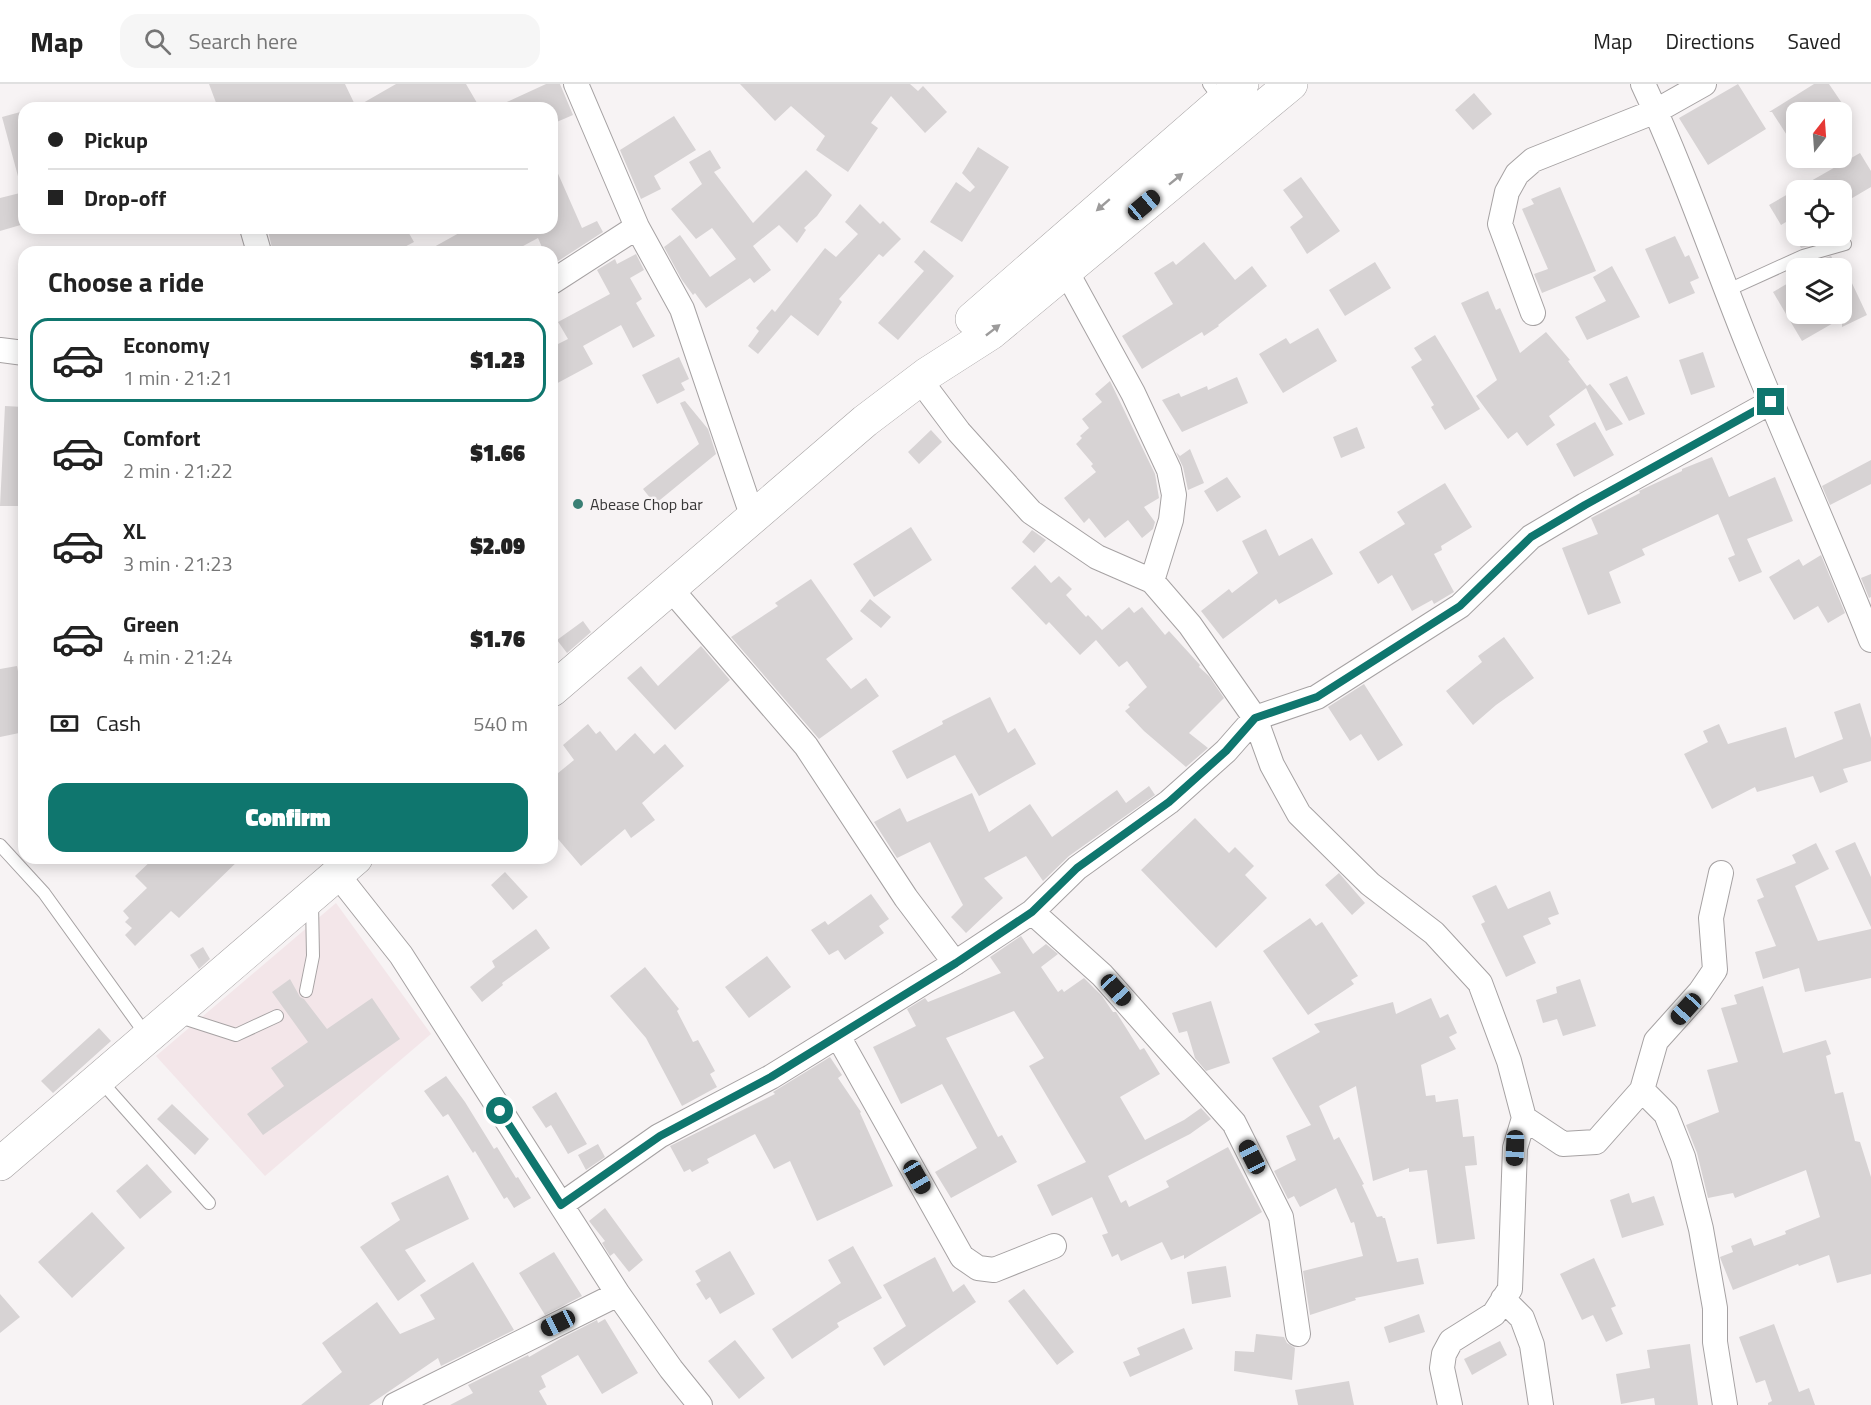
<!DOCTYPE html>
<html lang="en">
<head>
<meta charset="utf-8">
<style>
  body { margin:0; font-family:"Titillium Web",sans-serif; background:#f6f6f6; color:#222; height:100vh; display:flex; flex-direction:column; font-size:22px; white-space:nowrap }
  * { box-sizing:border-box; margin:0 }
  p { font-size:20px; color:#767676 }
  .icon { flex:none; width:33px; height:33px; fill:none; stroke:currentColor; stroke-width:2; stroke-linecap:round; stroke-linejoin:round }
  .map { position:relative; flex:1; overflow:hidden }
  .details { position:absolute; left:18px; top:162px; width:540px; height:618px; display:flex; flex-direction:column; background:#fff; border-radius:18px; box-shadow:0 3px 15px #0003 }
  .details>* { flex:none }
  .hud { position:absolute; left:18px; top:18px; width:540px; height:132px; border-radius:18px; box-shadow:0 3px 15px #0003; display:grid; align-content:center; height:132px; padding:0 30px; background:#fff }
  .needle { width:39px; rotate:17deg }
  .tools { position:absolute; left:1786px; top:18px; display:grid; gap:12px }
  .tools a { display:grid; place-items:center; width:66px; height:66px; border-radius:12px; background:#fff; box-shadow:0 3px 15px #0003; font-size:30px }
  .end { position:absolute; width:27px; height:27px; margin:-14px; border:8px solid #0f766e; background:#fff; box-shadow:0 0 0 3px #fff }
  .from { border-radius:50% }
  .car { position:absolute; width:18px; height:36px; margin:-18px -9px; border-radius:8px; box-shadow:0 0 4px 2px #0007; background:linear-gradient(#222 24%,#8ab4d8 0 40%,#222 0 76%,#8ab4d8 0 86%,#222 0) }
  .hud b { display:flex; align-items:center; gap:21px; height:57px; font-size:22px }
  .hud b+b { border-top:2px solid #e0e0e0 }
  .hud i { width:15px; height:15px; background:#222 }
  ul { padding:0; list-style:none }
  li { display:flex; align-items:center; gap:18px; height:84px; margin:0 12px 9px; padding:0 18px; border:3px solid transparent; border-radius:18px }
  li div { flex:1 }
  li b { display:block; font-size:22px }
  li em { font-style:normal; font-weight:800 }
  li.active { border-color:#0f766e }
  li>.icon { width:54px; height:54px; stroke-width:1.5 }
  h2 { padding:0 30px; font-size:27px; line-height:72px }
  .pay { display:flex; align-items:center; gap:15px; height:66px; padding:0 30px; font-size:22px }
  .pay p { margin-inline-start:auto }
  .cta { display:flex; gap:12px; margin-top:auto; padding:12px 30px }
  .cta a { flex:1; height:69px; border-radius:18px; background:#0f766e; color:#fff; font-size:24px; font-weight:800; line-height:69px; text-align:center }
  header { display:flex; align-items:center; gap:36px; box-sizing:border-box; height:84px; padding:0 30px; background:#fff; border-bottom:2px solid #e0e0e0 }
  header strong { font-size:28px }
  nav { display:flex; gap:33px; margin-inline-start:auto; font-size:21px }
  .search { width:420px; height:54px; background:#f6f6f6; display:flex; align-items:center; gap:15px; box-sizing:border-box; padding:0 21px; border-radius:18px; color:#767676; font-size:22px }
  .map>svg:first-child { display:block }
  .built { fill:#f3e6e9 }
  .building { fill:#d7d3d4 }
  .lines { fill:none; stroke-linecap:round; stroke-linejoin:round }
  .service-casing { stroke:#a6a2a3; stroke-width:14 }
  .minor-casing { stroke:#a6a2a3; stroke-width:26 }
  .trunk-casing { stroke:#a6a2a3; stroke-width:34 }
  .service { stroke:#fff; stroke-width:12 }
  .minor { stroke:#fff; stroke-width:24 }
  .trunk { stroke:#fff; stroke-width:33 }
  .oneway { fill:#9c9b9b }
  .route { stroke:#0f766e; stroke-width:8 }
  .poi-dot { fill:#3a7f74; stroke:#f7f3f4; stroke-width:2 }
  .labels { text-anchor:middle; stroke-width:5; stroke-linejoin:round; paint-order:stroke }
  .poi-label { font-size:16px; fill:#383737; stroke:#f7f3f4; text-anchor:start }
</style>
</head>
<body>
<header>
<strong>Map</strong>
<div class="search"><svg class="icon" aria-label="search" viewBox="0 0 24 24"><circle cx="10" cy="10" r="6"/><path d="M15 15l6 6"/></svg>Search here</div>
<nav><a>Map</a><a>Directions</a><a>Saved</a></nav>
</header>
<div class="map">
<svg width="1871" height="1321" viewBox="0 0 1871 1321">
  <rect width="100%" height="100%" fill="#f7f3f4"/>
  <!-- built -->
  <path class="built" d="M336 819 431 950 265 1092 156 972Z"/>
  <!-- building -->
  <path class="building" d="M209 0H345L356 23 396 0H466L480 24H218Z
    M546 0H560L573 31 552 40V24H494Z
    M740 0H910L918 7 923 2 947 28 925 49 891 12 871 39 878 44 848 88 816 66 825 52 791 22 775 37Z
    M1738 0 1766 45 1708 81 1679 34Z
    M1814 0H1829L1848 28H1797V67L1772 28H1769Z
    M1474 9 1492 30 1473 46 1455 26Z
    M24 27V95L19 96 2 33Z
    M674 32 696 66 654 92 661 105 641 115 620 66Z
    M978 63 1009 83 962 158 930 138 956 98 970 108 975 103 962 89Z
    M710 66 721 84 714 88 753 139 806 86 832 111 817 132 804 144 806 146 797 159 779 141 753 162 771 186 754 199 750 194 706 224 695 209 693 211 682 196 664 163 680 151 710 193 736 175 712 144 696 155 671 125 702 100 689 78Z
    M1860 69 1871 87V103L1842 120V106H1797V152H1819L1823 158 1801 164 1786 138 1781 141 1769 121Z
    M552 76 582 144 597 137 603 148 552 181V168H544L538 154 512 168H425L468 144H552Z
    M1301 93 1340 147 1307 170 1290 143 1303 133 1283 106Z
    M1560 103 1596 187 1542 209 1534 190 1548 185 1522 125 1534 120 1531 115Z
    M24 108V140L0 147V114Z
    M860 120 880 140 883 137 901 155 883 173 879 170 839 215 842 218 818 252 791 231 758 270 748 262 759 247 756 244 772 225 775 228 825 164 836 173 858 150 845 138Z
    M275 144H406L414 158 395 168H273L268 147Z
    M1675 152 1685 173 1689 171 1699 194 1690 198 1695 209 1669 220 1645 165Z
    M1204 158 1235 196 1252 182 1267 202 1218 241 1219 242 1204 252 1202 248 1142 285 1122 252 1173 220 1154 189 1173 177 1176 181Z
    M924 166 954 192 898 256 878 239 924 187 914 178Z
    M636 170 644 186 630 194 642 215 636 219 655 252 633 264 621 241 583 262 593 280 552 302V263L568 255 558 238 610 210 597 186 615 175 617 180Z
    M1831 172 1838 184H1813L1810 179Z
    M1375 178 1391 204 1345 232 1329 206Z
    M1842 178 1867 231 1842 243V234L1802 257 1773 208 1797 194V230H1842Z
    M1612 182 1640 233 1587 256 1575 233 1606 217 1593 193Z
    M1488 207 1496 226 1500 224 1520 269 1546 248 1570 276 1568 277 1587 302 1590 300 1623 340 1606 347 1586 304 1549 332 1555 341 1527 362 1517 348 1508 355 1476 312 1497 296 1461 219Z
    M1318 244 1337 277 1283 309 1259 270 1286 254 1290 260Z
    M1435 251 1480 325 1445 346 1431 323 1434 321 1411 283 1422 276 1414 264Z
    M1703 268 1715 303 1691 311 1679 276Z
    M679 273 689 295 681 299 685 306 657 320 642 291Z
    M1627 292 1645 330 1629 337 1609 300Z
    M1237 293 1248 319 1182 348 1162 316 1179 309 1181 313 1207 302 1208 306Z
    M1110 297 1155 390 1159 414 1144 423 1155 438 1153 445 1142 454 1128 436 1105 454 1089 434 1084 439 1064 414 1096 388 1091 382 1093 380 1076 360 1082 354 1080 352 1089 344 1082 335 1102 318 1095 310Z
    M685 317 708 345 716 370 655 420 643 405 699 360 680 319Z
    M5 322 24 323V422H0Z
    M1595 338 1614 371 1574 393 1556 360Z
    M1357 343 1365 364 1341 374 1333 353Z
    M931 346 942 358 919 380 908 368Z
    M1190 365 1204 399 1188 406 1183 383 1176 368 1180 372Z
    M1712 373 1729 413 1775 393 1793 437 1747 455 1762 488 1739 498 1728 474 1735 471 1718 430 1642 465 1645 471 1609 488 1621 519 1588 531 1562 464 1598 450 1591 434 1640 409 1639 407 1643 405 1682 387V385Z
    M1871 376V400L1830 421 1822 402Z
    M1227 393 1241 413 1217 428 1204 407Z
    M1445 399 1472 443 1441 462 1442 466 1434 470 1454 508 1434 520 1432 516 1412 527 1392 491 1378 500 1359 468 1405 440 1397 428Z
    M911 443 932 476 874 513 853 480Z
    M1266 445 1279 472 1312 454 1333 490 1279 520 1276 515 1223 555 1201 527 1229 505 1232 509 1258 489 1242 457Z
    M1032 446 1046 456 1034 469 1022 458Z
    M1821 471 1845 529 1828 539 1818 522 1794 536 1769 493 1799 475 1803 482Z
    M1035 481 1051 499 1059 492 1072 505 1066 511 1086 533 1088 531 1102 546 1129 523 1134 529 1142 523 1165 551 1169 547 1200 581 1199 583 1209 592 1224 614 1189 649 1208 664 1186 683 1144 647 1125 627 1130 623 1128 621 1147 603 1127 577 1119 583 1096 556 1080 571 1049 538 1046 541 1011 504Z
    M1871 490V513L1869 514 1861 494Z
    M811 495 853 555 826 575 851 605 866 594 879 612 819 655 731 553 778 522 775 519Z
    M870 515 891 533 881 544 860 527Z
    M583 537 591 548 567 569 557 556Z
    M1504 553 1534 594 1496 621 1473 641 1446 607 1482 578 1478 572Z
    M701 562 730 596 675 646 627 594 641 582 658 602Z
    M17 582 24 620V648L0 653V585Z
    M1364 600 1403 661 1378 677 1361 650 1350 657 1328 623Z
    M990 613 1008 649 1015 644 1036 680 979 712 955 671 907 695 892 667 943 640 942 637Z
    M1860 619 1871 654V677L1843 685 1848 698 1820 709 1813 692 1757 708 1755 703 1712 725 1684 670 1708 658 1703 647 1719 640 1728 660 1786 643 1795 674 1843 655 1834 628Z
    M588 640 596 650 600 647 616 667 635 649 654 670 665 660 684 682 642 719 655 736 631 754 625 745 581 782 552 748V694L574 676 563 661Z
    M1149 702 1155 711 1069 772 1043 797 1026 772 984 794 1003 814 966 849 951 833 963 821 930 758 897 774 874 738 900 724 907 738 972 709 989 748 1030 720 1052 753 1117 706 1126 719Z
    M1195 734 1229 769 1235 763 1254 782 1245 791 1267 814 1216 864 1141 786Z
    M1855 758 1871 793V843L1835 767Z
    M1816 759 1829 785 1795 802 1818 857 1871 845V894L1805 908 1799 884 1763 895 1755 868 1776 862 1757 816 1764 813 1756 795 1796 779 1792 771Z
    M154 774H241L179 834 171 827 135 862 125 851 132 844 125 838 129 834 123 827 147 804 135 792Z
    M505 788 528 813 513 826 491 801Z
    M1339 789 1365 819 1352 831 1325 801Z
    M1496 801 1508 825 1550 807 1559 830 1548 834 1551 840 1523 852 1536 879 1506 893 1481 840 1485 838 1472 812Z
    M871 810 889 835 879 842 884 849 845 876 838 866 829 871 811 846 825 837 828 841Z
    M1310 834 1316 842 1322 838 1358 892 1351 896 1354 900 1308 931 1263 867Z
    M536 845 550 864 502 899 503 901 482 918 470 903 495 883 492 877Z
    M1021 852 1033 870 1046 860 1058 870 1041 883 1058 908 1062 905 1064 908 1084 894 1102 912 1113 928H1116L1140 966 1144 964 1160 990 1120 1013 1145 1056 1184 1036 1201 1024 1211 1035 1190 1050 1108 1092 1121 1119 1126 1116 1129 1123 1169 1103 1166 1097 1228 1063 1262 1128 1184 1175V1171L1171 1176 1162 1158 1121 1177 1118 1170 1112 1173 1102 1151 1108 1149 1092 1113 1052 1132 1037 1101 1086 1078 1029 982 1044 974 1014 927 946 954 998 1053 1002 1051 1017 1078 951 1114 935 1088 977 1064 942 1000 901 1020 873 963 916 942 907 925 925 914 928 918 1001 889 990 873Z
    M203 863 210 875 199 885 190 871Z
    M767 872 791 903 749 934 725 903Z
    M645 883 679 925 677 927 693 958 698 956 715 987 710 990 717 1003 682 1022 646 954 610 912Z
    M290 895 300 913 304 915 327 945 372 914 400 955 263 1051 247 1030 284 1002 271 984 308 958 272 908Z
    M1580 895 1596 942 1563 952 1557 935 1543 939 1536 916 1557 909 1556 903Z
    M1763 902 1783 969 1826 956 1831 970 1826 972 1835 1010 1843 1008 1855 1057 1860 1058 1871 1093V1190L1837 1199 1829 1171 1799 1182 1798 1180 1733 1206 1721 1176 1720 1173 1733 1168 1731 1162 1751 1154 1754 1162 1786 1150 1785 1147 1820 1133 1806 1086 1735 1114 1733 1109 1708 1114 1697 1069 1686 1041 1719 1028 1707 986 1738 978 1721 924 1737 920 1734 911Z
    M1431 914 1440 934 1448 930 1457 949 1449 953 1456 965 1421 981 1426 1012 1435 1011 1436 1018 1458 1015 1463 1053 1474 1052 1477 1081 1465 1082 1475 1155 1437 1160 1427 1086 1409 1088V1084L1373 1097 1356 1002 1319 1022 1334 1056 1339 1053 1364 1100 1362 1101 1377 1133 1382 1132 1383 1134H1385L1397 1178 1418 1174 1424 1200 1355 1214 1356 1216 1310 1231 1303 1187 1363 1172 1354 1138 1351 1139 1336 1104 1300 1123 1294 1112 1288 1115 1274 1087 1296 1076 1286 1052 1311 1041 1272 974 1320 948 1314 940 1393 918 1396 930Z
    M1211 917 1230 979 1206 987 1195 974 1187 947 1179 949 1172 929Z
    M99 944 111 957 53 1009 41 997Z
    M830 973 842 991 838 994 861 1028 860 1029 893 1102 817 1137 790 1077 774 1085 755 1050 707 1075 709 1079 692 1088 690 1085 684 1088 670 1062 775 1010 773 1008Z
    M446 992 465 1018 494 1065 497 1063 516 1094 518 1093 531 1114 514 1124 507 1113 504 1115 475 1067 473 1069 448 1030 443 1033 424 1007Z
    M556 1008 587 1060 568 1070 551 1041 546 1044 532 1023Z
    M172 1020 209 1055 195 1071 157 1035Z
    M598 1060 605 1073 586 1086 578 1071Z
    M147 1080 172 1108 140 1135 116 1107Z
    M448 1091 469 1135 405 1166 426 1197 398 1217 360 1163 400 1136 391 1119Z
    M1629 1109 1632 1119 1654 1112 1664 1141 1622 1154 1610 1116Z
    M605 1124 643 1176 629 1188 614 1169 610 1172 602 1159 605 1157 589 1137Z
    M92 1128 125 1164 72 1214 38 1178Z
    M853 1162 882 1214 837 1239 839 1243 792 1275 772 1245 841 1199 828 1176Z
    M730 1167 755 1210 720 1230 710 1213 706 1216 696 1200 701 1197 695 1187Z
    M554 1168 582 1212 545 1231 519 1189Z
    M935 1173 953 1208 964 1200 976 1218 884 1282 873 1264 906 1242 883 1201Z
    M1594 1174 1616 1222 1611 1224 1623 1250 1606 1258 1593 1231 1582 1236 1560 1190Z
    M473 1178 514 1246 441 1282 438 1274 369 1321H301L342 1288 322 1259 377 1218 400 1250 435 1235 420 1211Z
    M1226 1182 1231 1213 1192 1220 1187 1188Z
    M1024 1205 1074 1268 1057 1281 1008 1217Z
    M0 1210 20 1233 0 1249Z
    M1419 1230 1425 1248 1389 1259 1384 1243Z
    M605 1235 638 1289 602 1310 578 1271 541 1292 546 1303 539 1307 547 1321H450L473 1309 468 1301 528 1271 529 1273 560 1255 597 1236 598 1239Z
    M1774 1240 1799 1308 1809 1304 1815 1321H1768V1319L1772 1317 1765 1296 1756 1299 1739 1253Z
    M1184 1244 1193 1265 1130 1293 1123 1278 1140 1271 1137 1264Z
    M1256 1250 1284 1253 1287 1259 1295 1264 1292 1296 1234 1287 1235 1267 1254 1268Z
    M735 1256 765 1294 739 1315 708 1277Z
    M1500 1257 1507 1271 1472 1291 1464 1275Z
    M1690 1260 1698 1321H1655L1654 1314 1621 1320 1616 1290 1650 1284 1647 1266Z
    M1349 1297 1354 1321H1298L1295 1306Z"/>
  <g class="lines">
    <!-- service casing -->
    <g class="service-casing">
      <path id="service" d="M1209 0 1221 17
        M1726 207 1803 172 1845 160
        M0 761 44 809 147 952
        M306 907 313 872 312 819
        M177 932 236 951 277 932
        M100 996 209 1119"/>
    </g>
    <!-- minor casing -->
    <g class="minor-casing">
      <path id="minor" d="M576 0 637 143 682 225 753 434
        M1643 0C1684 87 1714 177 1750 266 1789 363 1832 458 1871 556
        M252 144 259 168
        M1065 185 1133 309 1169 386 1174 411 1171 436 1152 497
        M552 198 637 143
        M1533 229 1500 140 1507 108 1517 90 1533 76 1656 27 1704 0
        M0 266 24 269
        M920 296 959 348 1031 428 1097 473 1152 497 1190 541 1255 634 1272 681 1299 730 1370 800 1434 849 1480 899 1509 977 1524 1034 1515 1064 1510 1205 1494 1230 1451 1257 1444 1270 1442 1284 1450 1321
        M670 504 806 662 906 814 955 879
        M337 790 401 871 618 1210 671 1285 700 1321
        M1032 828 1102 891 1234 1039 1281 1133 1298 1250
        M838 952 962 1173 978 1184 994 1186 1054 1162
        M1642 1006 1666 1030 1683 1073 1701 1145 1715 1224V1258L1725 1321
        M1524 1034 1563 1060 1596 1058 1642 1006 1656 957 1700 908 1715 886 1711 834 1721 789
        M561 1121 659 1052 771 993 955 879 1032 828 1077 784 1169 718 1226 667 1255 634 1317 613 1460 522 1531 453 1585 421 1771 318
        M1503 1215 1522 1234 1532 1261 1541 1321
        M395 1321 618 1210"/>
    </g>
    <!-- trunk casing -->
    <g class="trunk-casing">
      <path id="trunk" d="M972 235 1242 0
        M552 606 865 337 927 290 991 249 1291 0
        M0 1080 356 774"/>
    </g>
    <!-- service -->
    <use href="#service" class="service"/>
    <!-- minor -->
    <use href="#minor" class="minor"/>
    <!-- trunk -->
    <use href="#trunk" class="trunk"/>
  </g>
  <!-- one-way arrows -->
  <defs><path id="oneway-solid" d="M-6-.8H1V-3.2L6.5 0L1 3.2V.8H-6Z" transform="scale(1.5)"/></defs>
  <g class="oneway">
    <use href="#oneway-solid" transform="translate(1176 95) rotate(-39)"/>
    <use href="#oneway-solid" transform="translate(1103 121) rotate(139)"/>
    <use href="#oneway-solid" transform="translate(993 246) rotate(-38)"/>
  </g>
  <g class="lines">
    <!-- route -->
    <path class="route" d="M500 1027 561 1121 660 1052 771 993 956 879 1032 828 1077 784 1169 718 1226 667 1255 634 1317 613 1460 522 1531 453 1585 421 1771 318"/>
  </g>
  <!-- markers -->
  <circle class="poi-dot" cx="578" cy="420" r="6"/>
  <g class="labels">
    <!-- poi labels -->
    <g class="poi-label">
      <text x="590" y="426">Abease Chop bar</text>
    </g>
  </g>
</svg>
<div class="tools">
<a><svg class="needle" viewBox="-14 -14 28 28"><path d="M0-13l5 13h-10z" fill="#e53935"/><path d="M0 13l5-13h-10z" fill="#767676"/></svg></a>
<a><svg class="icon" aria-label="locate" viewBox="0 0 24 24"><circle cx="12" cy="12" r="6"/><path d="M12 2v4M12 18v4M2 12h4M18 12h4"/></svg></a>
<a><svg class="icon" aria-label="layers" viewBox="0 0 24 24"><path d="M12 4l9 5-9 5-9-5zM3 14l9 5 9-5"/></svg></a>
</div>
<i class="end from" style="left:500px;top:1027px"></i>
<i class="end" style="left:1771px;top:318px"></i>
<i class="car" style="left:1144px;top:121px;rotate:50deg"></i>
<i class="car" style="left:1116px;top:906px;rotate:138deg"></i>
<i class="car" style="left:1686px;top:925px;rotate:222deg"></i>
<i class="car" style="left:1515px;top:1064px;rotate:182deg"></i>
<i class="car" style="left:1252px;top:1073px;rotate:333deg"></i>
<i class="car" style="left:917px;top:1093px;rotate:150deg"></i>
<i class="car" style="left:558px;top:1239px;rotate:244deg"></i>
<div class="hud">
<b><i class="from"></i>Pickup</b>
<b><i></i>Drop-off</b>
</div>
<section class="details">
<h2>Choose a ride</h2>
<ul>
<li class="active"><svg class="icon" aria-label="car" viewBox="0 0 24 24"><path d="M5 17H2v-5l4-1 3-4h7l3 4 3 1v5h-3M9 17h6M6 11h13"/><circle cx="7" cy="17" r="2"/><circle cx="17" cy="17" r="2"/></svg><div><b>Economy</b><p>1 min · 21:21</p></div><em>$1.23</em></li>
<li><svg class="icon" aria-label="car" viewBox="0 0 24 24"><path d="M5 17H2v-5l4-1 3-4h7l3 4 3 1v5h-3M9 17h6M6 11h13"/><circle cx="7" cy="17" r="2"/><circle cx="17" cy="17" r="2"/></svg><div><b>Comfort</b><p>2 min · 21:22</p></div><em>$1.66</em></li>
<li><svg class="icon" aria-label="car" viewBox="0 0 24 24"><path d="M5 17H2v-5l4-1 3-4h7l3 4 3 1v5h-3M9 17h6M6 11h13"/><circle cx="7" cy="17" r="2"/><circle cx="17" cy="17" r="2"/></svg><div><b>XL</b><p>3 min · 21:23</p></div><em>$2.09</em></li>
<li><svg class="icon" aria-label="car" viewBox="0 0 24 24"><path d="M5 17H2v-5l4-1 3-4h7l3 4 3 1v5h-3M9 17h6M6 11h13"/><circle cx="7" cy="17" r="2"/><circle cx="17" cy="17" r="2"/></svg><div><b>Green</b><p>4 min · 21:24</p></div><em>$1.76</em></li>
</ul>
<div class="pay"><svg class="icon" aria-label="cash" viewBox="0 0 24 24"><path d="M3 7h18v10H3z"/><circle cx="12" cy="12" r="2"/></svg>Cash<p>540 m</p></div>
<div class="cta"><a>Confirm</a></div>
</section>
</div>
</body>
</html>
